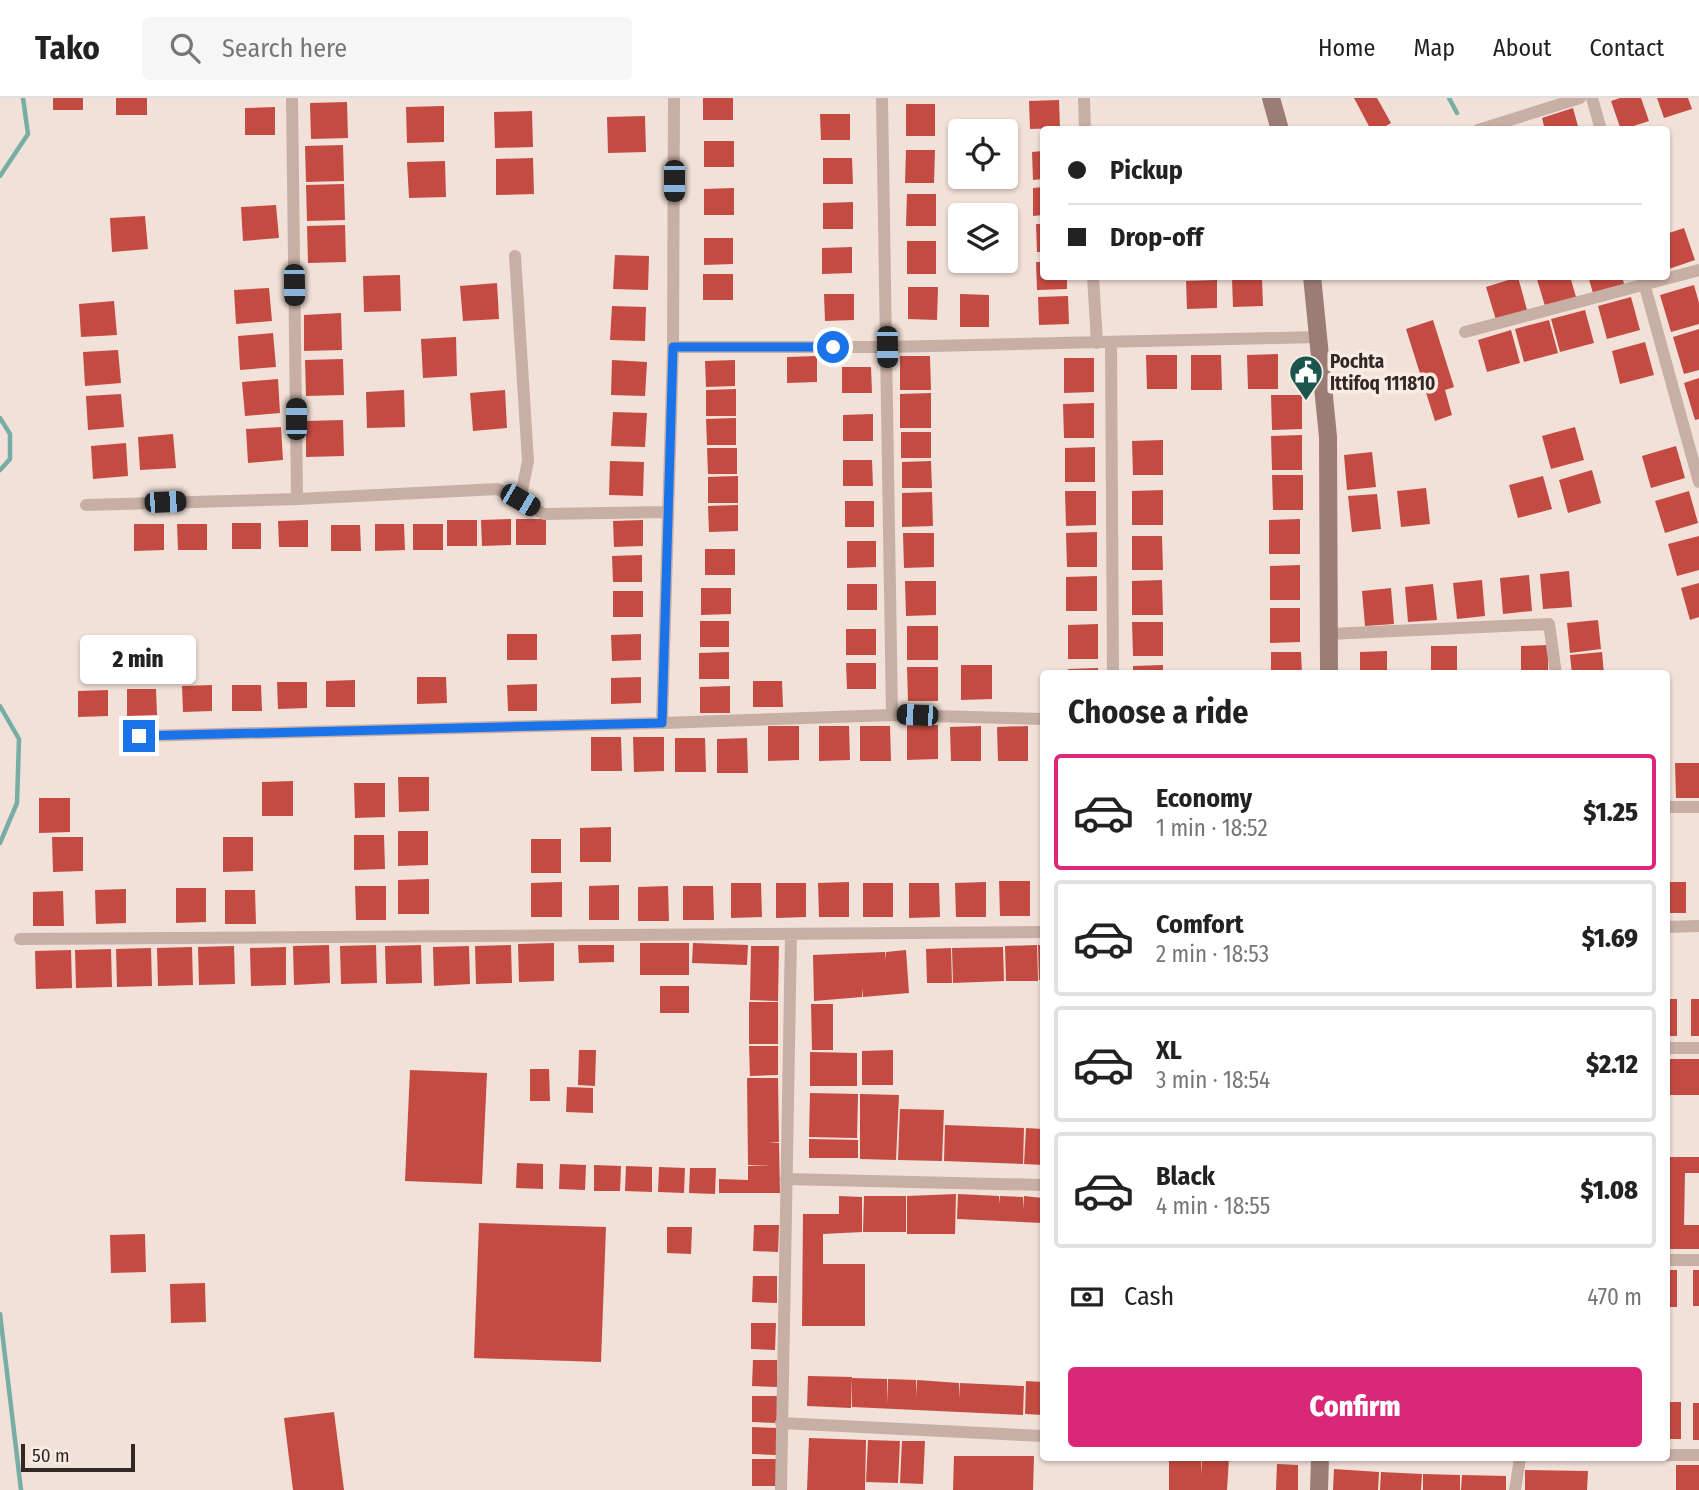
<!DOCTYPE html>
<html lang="en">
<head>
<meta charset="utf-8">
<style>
  body { margin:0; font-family:"Fira Sans Condensed",sans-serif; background:#f6f6f6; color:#222; height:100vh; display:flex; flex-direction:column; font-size:26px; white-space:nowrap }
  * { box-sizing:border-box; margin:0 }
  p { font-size:23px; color:#767676 }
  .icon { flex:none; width:38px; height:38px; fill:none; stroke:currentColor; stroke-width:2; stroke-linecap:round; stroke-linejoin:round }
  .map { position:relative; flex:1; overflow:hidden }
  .drawer { position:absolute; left:1040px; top:572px; width:630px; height:791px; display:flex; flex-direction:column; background:#fff; border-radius:7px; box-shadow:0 2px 5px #0004 }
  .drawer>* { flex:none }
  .top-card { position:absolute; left:1040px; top:28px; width:630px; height:154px; border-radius:7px; box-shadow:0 2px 5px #0004; display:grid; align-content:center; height:154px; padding:0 28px; background:#fff }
  .fabs { position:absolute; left:948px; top:21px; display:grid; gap:14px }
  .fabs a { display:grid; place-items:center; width:70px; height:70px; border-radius:7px; background:#fff; box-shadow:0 2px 5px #0004; font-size:35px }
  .scale { position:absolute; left:21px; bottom:18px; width:114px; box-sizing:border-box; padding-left:7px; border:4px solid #342826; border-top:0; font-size:19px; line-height:24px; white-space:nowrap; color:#342826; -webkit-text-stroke:5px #f9ece4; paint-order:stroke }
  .end { position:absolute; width:32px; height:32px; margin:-16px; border:9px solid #1a73e8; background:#fff; box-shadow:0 0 0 4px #fff }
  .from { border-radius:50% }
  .bubble { position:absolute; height:49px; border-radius:7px; background:#fff; box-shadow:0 2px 5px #0004; font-size:23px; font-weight:800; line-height:49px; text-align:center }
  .car { position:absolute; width:21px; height:42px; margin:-21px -10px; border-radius:9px; box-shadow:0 0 5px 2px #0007; background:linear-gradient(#222 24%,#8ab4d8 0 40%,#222 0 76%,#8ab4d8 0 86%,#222 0) }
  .top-card b { display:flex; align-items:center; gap:24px; height:66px; font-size:26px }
  .top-card b+b { border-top:2px solid #e0e0e0 }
  .top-card i { width:18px; height:18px; background:#222 }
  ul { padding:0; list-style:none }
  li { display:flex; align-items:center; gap:21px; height:116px; margin:0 14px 10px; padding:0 14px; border:4px solid #e0e0e0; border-radius:7px }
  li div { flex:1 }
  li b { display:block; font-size:26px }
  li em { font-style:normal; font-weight:800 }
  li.current { border-color:#db2777 }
  li>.icon { width:63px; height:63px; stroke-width:1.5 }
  h2 { padding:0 28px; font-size:32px; line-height:84px }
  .pay { display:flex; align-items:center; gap:18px; height:77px; padding:0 28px; font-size:26px }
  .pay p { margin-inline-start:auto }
  .action { display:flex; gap:14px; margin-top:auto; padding:14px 28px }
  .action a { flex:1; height:80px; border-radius:7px; background:#db2777; color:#fff; font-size:28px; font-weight:800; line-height:80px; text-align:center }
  header { display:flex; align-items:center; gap:42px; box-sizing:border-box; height:98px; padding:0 35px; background:#fff; border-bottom:2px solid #e0e0e0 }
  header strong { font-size:33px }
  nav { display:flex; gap:38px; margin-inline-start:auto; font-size:24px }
  .search { width:490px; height:63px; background:#f6f6f6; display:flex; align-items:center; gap:18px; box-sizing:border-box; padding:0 24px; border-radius:7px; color:#767676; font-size:26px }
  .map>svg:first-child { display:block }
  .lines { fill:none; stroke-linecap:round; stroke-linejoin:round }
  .stream { stroke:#78ada6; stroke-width:4.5 }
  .building { fill:#c44b42 }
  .street { stroke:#c8afa5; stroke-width:12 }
  .secondary { stroke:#9c7d76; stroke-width:18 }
  .route { stroke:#1a73e8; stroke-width:9 }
  .labels { text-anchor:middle; stroke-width:7; stroke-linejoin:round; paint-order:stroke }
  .poi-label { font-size:19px; font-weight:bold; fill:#342826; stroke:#f9ece4; text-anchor:start }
</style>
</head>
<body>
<header>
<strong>Tako</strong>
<div class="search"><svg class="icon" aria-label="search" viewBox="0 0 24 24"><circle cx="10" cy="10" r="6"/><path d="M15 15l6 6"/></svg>Search here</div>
<nav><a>Home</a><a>Map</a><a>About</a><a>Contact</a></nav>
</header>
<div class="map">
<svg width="1699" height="1392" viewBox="0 0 1699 1392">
  <rect width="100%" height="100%" fill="#f1e1d8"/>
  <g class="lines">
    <!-- stream -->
    <path class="stream" d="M1449 0 1457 15
      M0 78 28 36 23 0
      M0 320 10 336V361L0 372
      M0 608 19 641 17 705 0 745
      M0 1216 21 1392"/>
  </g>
  <!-- building -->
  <path class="building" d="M53 0H83V12H53Z
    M116 0H147V17H116Z
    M703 0H733V22H703Z
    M1354 0H1377L1391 25 1379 32H1371Z
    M1620 0H1641L1649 23 1621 32 1611 3Z
    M1657 0H1688L1692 11 1664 20Z
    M1059 2 1060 30 1030 31 1029 3Z
    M347 4 348 40 311 41 310 5Z
    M906 6H935V38H906Z
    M444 8V44L407 45 406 9Z
    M275 9V37H245V10Z
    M1573 10 1579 32H1545L1542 20Z
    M532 13 533 49 495 50 494 14Z
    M820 16H850V42H821Z
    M645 18 646 54 608 55 607 19Z
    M704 43H734V69H704Z
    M343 47 344 83 306 84 305 48Z
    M906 52H935L934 85H905Z
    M1043 53V81L1033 82 1032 54Z
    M533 60 534 96 496 97V61Z
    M823 60H852L853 86H823Z
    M445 63 446 99 409 100 407 64Z
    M344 86 345 122 307 123 306 87Z
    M1043 89V117L1033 118V90Z
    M734 90V117H704V91Z
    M907 96H936V128H906Z
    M853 104V131H823V105Z
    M276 107 279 140 243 143 241 109Z
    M145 118 148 151 112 154 110 120Z
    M1036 126H1043V154H1037Z
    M345 127 346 164 308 165 307 128Z
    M1684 130 1695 162 1666 172V136Z
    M704 140H733V166L704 167Z
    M907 143H936V176H907Z
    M852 149V175L822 176V150Z
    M615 157 649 158 648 192 613 191Z
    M1036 164H1043V178H1067V191L1037 192Z
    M703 176H733V202H703Z
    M400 177 401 213 364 214 363 178Z
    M1536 178H1570L1576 199 1545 208Z
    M1588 178H1622L1624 186 1593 195Z
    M1518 179 1527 212 1496 222 1486 189Z
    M1232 181H1262L1263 208 1233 209Z
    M1217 182V210L1187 211 1186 183Z
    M497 185 499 221 463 223 460 188Z
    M1694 187 1699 205V226L1671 234 1660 197Z
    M908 189H938L937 222 908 221Z
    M269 190 272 223 236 226 234 192Z
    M824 196H854V222L825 223Z
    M960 196 989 197V229H960Z
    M1068 198 1069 226 1039 227 1038 199Z
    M1631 199 1640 232 1607 241 1598 208Z
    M114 203 117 237 81 239 79 206Z
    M612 208 646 209 645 243 610 242Z
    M1585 212 1594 245 1560 254 1551 221Z
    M341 215 342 252 304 253V217Z
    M1433 222 1454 289 1445 292 1452 317 1435 323 1406 231Z
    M1549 222 1558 255 1524 264 1515 231Z
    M1699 231V272L1684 276 1673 239Z
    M1511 232 1520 265 1487 274 1478 242Z
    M273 235 276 269 240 272 238 238Z
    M456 239 457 278 423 280 421 241Z
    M1645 244 1654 277 1620 286 1612 253Z
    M118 252 121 285 85 288 83 254Z
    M1278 256V291H1248L1247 257Z
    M1146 257H1177V291H1147Z
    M1191 257H1221L1222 292H1191Z
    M817 258V284L787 285V259Z
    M900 258H930L931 292H900Z
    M1064 260H1094V294L1064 295Z
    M343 261 344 297 306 298 305 262Z
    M612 262 647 264 645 298 611 297Z
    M735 262V288L706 289 705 263Z
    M842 269H871L872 295H842Z
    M1699 280V321L1695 322 1684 285Z
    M278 281 280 315 245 318 242 284Z
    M736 291V318H706V292Z
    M404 292 405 329 367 330 366 294Z
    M505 292 507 330 473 333 470 295Z
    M931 295V330H900V296Z
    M121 296 124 329 88 332 86 298Z
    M1271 297H1302V331L1272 332Z
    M1094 305V340H1064L1063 306Z
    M613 314 647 315 645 349 611 348Z
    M873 316V343H843V317Z
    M736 320V347H707L706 321Z
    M343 322 344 358 306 359V323Z
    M281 329 283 362 248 365 246 331Z
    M1575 329 1584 362 1551 371 1542 338Z
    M901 334H931V360H901Z
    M173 336 176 370 140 372 138 339Z
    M1302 337V372H1272L1271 338Z
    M1163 342V377H1133L1132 343Z
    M126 345 128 378 93 381 91 348Z
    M1676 348 1685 380 1651 390 1642 358Z
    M1095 349V384H1065V350Z
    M707 350H737V376H708Z
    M1372 354 1376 389 1347 392 1344 357Z
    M843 362H872L873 388H843Z
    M610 363 644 364 643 398 609 397Z
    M931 363 932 390H902V364Z
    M1592 372 1601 405 1568 415 1559 382Z
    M1272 377H1303V412H1273Z
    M738 378V405H708V379Z
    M1543 378 1552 411 1518 420 1509 387Z
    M1426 390 1430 426 1401 429 1397 393Z
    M1163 392V427H1132V393Z
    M1065 393H1096V427L1066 428Z
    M1689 393 1698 425 1665 435 1655 403Z
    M932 394 933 428 902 429V395Z
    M1377 396 1381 431 1352 434 1348 398Z
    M845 403H874V429H845Z
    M738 407V433L709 434 708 408Z
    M511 421V447L482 448 481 422Z
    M516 421H546V447H516Z
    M1300 421V456H1269V422Z
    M308 422V449H279L278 423Z
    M447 422H477V448H447Z
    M643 422V448L614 449 613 423Z
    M232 425H261V451H232Z
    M134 426H164V452L134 453Z
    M177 426H207V452H178Z
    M375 426H404L405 452 375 453Z
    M413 426H443V452H413Z
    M331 427H360L361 453H331Z
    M1097 434V469H1067L1066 435Z
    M903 435H934V469L904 470Z
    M1132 438H1162L1163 472H1132Z
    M1699 438V472L1677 478 1668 446Z
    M847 443H876V469L847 470Z
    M705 451H735V477H705Z
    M642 457V484H613L612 458Z
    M1300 467V502H1270V468Z
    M1569 473 1572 509 1543 511 1540 476Z
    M1529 477 1532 513 1503 516 1500 480Z
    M1097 478V513H1066V479Z
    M1162 482 1163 517H1132V483Z
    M1482 482 1485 518 1457 521 1453 485Z
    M905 483H936V517L906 518Z
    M1699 485V519L1690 522 1681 490Z
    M847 486H877V512H847Z
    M1433 486 1437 522 1408 524 1405 489Z
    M701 490H731V516L701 517Z
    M1391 490 1394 526 1365 528 1362 493Z
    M613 493H643V519H613Z
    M1270 510H1300V544L1270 545Z
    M1598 522 1601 551 1570 555 1567 525Z
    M700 523H729V549H700Z
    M1132 524H1163V558H1133Z
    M1098 526V561H1068V527Z
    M907 528H938V562H907Z
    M846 531H876V557H846Z
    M507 536H537V562H507Z
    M641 536V562L612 563 611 537Z
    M1548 547V576H1521V548Z
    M1431 548H1457V576H1431Z
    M1387 553V576H1360V554Z
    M729 554V581H699V555Z
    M1271 554H1301L1302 576H1271Z
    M1602 554 1604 576H1572L1570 557Z
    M846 565H876V591H847Z
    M961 567H992V601L961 602Z
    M1163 567V576H1133V568Z
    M907 569H938V603H908Z
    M1098 570V576H1068V571Z
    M417 579H446L447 605 417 606Z
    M641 579V605L611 606V580Z
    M355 582V609H326V583Z
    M753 583H782L783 609H753Z
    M277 584H307V610L278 611Z
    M537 586V613H508L507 587Z
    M212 587V613L183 614 182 588Z
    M232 587H261L262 613H232Z
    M730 588V615H700V589Z
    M127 591H156L157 617 127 618Z
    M108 592V618L78 619V593Z
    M907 627H938V661L907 662Z
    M768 628H799V662L768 663Z
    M819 628H849L850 662 819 663Z
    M860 628H890L891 663H860Z
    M981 628V663H951L950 629Z
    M1028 628V663H998L997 629Z
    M591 639H621L622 673H591Z
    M633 639H664V673L634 674Z
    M675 640H705L706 674H675Z
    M747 640 748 675H717V641Z
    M1675 665H1699V700H1676Z
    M398 679H429V713L399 714Z
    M293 683V718H262V684Z
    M354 685H385V719L355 720Z
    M39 700H70V734L39 735Z
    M611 729V764H580V730Z
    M398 733H428V767L398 768Z
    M354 737H384L385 771 354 772Z
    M52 739H83V773L53 774Z
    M223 739H253V773L223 774Z
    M531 741H561V775H531Z
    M429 781V816H398V782Z
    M999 783H1030V818H1000Z
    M562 784V819H531V785Z
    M849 784V819H819L818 785Z
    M986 784V819H956L955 785Z
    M1666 784H1686V815H1666Z
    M731 785H761L762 819 731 820Z
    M776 785H806V819L776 820Z
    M863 785H893V819H863Z
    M909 785H939L940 819 909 820Z
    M619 787V822H589V788Z
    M355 788H386V822H356Z
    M668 788 669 823H638V789Z
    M683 788H713L714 822H683Z
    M176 790H206V824L176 825Z
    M126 791V825L96 826 95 792Z
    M225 792H255L256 826H225Z
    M63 793 64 828H33V794Z
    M554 845V883L519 884 518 846Z
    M640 845H689V877H640Z
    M693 845 748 847 747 867 692 865Z
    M329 847 330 885 294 887 293 848Z
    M376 847 377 885 341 886 340 848Z
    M421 847 422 885 386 886 385 848Z
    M511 847 512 885 476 886 475 848Z
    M578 847H614V864L579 865Z
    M1037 847 1038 883H1006L1005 848Z
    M1038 847H1043V882H1039Z
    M234 848 235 886 199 887 198 849Z
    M469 848 470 886 434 888 433 849Z
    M751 848H779L778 903 750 902Z
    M192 849 193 887 158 888 157 850Z
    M286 849V887L251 888 250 850Z
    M1003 849 1004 883 953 885 952 850Z
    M151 850 152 888 117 889 116 851Z
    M951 850 952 885H927L926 851Z
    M111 851 112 889 76 890 75 852Z
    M71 852 72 890 36 891 35 853Z
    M906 852 909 895 863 899 862 890V899L814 903 813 857 885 854V862L886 854Z
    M660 888H689V915H660Z
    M1666 901H1677V938H1666Z
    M1691 901H1699V938H1691Z
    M749 904H778V946H749Z
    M811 906H833V952H812Z
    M749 948H778V977L750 978Z
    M579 952H596L595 988 578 987Z
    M893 952V987H862V953Z
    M810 954 857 955V988H810Z
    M1668 961H1699V997H1668Z
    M530 971H549L550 1003H530Z
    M410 972 487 975 482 1086 405 1083Z
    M747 980H778L779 1044 769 1045H779L780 1095H719V1081L748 1082V1068L771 1067H748Z
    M567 989 593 990V1015L566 1014Z
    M810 995 858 996 857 1040 809 1039Z
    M860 996 899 997 896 1062 860 1061Z
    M900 1011 944 1012 942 1063 898 1062Z
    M945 1027 1024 1030 1023 1066 944 1063Z
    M1026 1030 1043 1031V1067L1024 1066Z
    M809 1041 858 1042V1060H809Z
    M1666 1059H1699V1075H1685L1684 1127H1699V1151H1666Z
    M517 1065 543 1066V1091L516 1090Z
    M560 1066 586 1067 585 1092 559 1091Z
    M594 1067 621 1068 620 1093H594Z
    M626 1068 652 1069V1094L625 1093Z
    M659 1069 685 1070 684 1095 658 1094Z
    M690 1070H716L715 1096 689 1095Z
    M956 1096 955 1136H907V1098Z
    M958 1096 999 1098V1106L1000 1098 1023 1099V1112L1024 1098 1043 1100V1125L957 1121Z
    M839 1098 862 1099V1134L823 1136V1166H865V1228H802L803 1116H839Z
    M864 1098H906V1134H863Z
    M479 1125 606 1129 601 1264 474 1260Z
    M754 1127H779L778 1154 753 1153Z
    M667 1129H692L691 1156 667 1155Z
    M145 1136 146 1174 111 1175 110 1137Z
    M1666 1172H1677V1209H1666Z
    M1693 1172H1699V1208H1693Z
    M753 1178H777V1205L752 1204Z
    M205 1185 206 1224 171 1225 170 1186Z
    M751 1225H776L775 1252 751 1251Z
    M753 1262H777V1289L752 1288Z
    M808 1278 852 1279 851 1310 807 1308Z
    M852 1280 887 1281V1306L888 1281 916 1282V1299L917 1282 959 1285V1301L960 1285 1024 1288 1023 1317 852 1309Z
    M1026 1283 1043 1284V1317L1025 1316Z
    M752 1298H777V1325L752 1324Z
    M1666 1304H1681V1341H1666Z
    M1693 1305H1699V1342H1693Z
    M334 1314 344 1392H293L284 1320Z
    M752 1329 777 1330 776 1357 752 1356Z
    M809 1340 866 1342 865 1392H807Z
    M868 1342 900 1343 898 1385 866 1384Z
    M902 1343H925L923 1386 900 1385Z
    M954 1358H1034L1033 1392H953Z
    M1169 1360H1201L1202 1377V1360H1229L1227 1392H1169Z
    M752 1361H777L776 1388H752Z
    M1277 1366 1298 1367V1392H1276Z
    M1676 1367H1699V1392H1676Z
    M1334 1371 1379 1374 1378 1392H1333Z
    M1525 1372 1588 1373 1587 1392H1525Z
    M1381 1374 1422 1376 1421 1392H1380Z
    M1423 1376 1460 1377V1392H1423Z
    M1462 1377 1506 1378V1392H1461Z"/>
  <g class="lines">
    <!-- street -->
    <path class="street" d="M292 0 297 401
      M882 0 892 617
      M1084 0 1085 32
      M1592 0 1601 32
      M1478 32 1580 0
      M515 158 528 363 520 402
      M1093 178 1097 245
      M1642 178 1699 384
      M1465 234 1699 172
      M1111 245 1113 576
      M673 249H887L1319 239
      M86 407 297 401 498 391 544 416 667 414
      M1329 536 1549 526 1556 576
      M662 625 673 249 674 0
      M140 638 662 625 892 617 1043 621
      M1666 709H1699
      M1666 829 1699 828
      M20 841 1043 834
      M1666 950H1699
      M786 1081 1043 1087
      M1666 1162H1699
      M781 1325 1043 1338
      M1666 1357H1699
      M781 1392 791 836
      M1515 1392 1520 1360"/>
    <!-- secondary -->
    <path class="secondary" d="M1271 0 1280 32
      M1312 178 1328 339 1329 576
      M1319 1392 1320 1360"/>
  </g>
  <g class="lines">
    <!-- route -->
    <path class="route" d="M139 638 662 625 673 249H833"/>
  </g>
  <!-- icons -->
  <defs>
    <g id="civic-pin" transform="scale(1.75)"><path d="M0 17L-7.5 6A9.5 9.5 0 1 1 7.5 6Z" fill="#1c544e" stroke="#f9ece4"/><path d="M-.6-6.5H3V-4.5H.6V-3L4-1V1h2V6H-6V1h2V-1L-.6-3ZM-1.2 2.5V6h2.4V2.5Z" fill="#fff"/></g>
  </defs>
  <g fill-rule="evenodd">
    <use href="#civic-pin" x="1306" y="274"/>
  </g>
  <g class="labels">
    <!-- poi labels -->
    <g class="poi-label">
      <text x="1330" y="270">Pochta<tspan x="1330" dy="22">Ittifoq 111810</tspan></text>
    </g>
  </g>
</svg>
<div class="fabs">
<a><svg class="icon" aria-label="locate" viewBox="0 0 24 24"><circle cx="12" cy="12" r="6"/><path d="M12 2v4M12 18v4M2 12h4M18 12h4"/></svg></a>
<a><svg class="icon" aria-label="layers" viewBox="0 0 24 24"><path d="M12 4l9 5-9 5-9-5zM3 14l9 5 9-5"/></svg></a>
</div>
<div class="scale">50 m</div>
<i class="end from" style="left:833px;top:249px"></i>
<i class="end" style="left:139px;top:638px"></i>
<div class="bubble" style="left:80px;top:537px;width:116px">2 min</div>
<i class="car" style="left:674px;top:83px;rotate:180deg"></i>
<i class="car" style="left:294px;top:187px;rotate:179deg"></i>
<i class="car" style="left:887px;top:249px;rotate:179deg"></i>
<i class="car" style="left:296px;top:321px;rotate:0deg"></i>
<i class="car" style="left:520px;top:402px;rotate:120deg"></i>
<i class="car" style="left:165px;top:404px;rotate:88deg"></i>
<i class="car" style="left:917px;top:617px;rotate:272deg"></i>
<div class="top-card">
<b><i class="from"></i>Pickup</b>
<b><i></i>Drop-off</b>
</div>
<section class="drawer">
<h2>Choose a ride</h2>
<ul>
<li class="current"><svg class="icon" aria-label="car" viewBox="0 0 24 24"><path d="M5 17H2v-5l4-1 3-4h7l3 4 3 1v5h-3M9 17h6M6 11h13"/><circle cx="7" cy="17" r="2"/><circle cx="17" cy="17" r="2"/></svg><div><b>Economy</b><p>1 min · 18:52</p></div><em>$1.25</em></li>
<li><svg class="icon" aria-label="car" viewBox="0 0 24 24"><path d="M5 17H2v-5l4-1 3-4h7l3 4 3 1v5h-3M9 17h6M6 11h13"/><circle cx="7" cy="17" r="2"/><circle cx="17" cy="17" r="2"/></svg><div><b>Comfort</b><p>2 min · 18:53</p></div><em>$1.69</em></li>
<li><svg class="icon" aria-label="car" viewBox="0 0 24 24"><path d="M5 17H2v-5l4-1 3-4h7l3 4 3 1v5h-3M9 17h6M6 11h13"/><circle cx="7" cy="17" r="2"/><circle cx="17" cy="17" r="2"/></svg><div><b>XL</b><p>3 min · 18:54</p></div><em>$2.12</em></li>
<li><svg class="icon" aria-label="car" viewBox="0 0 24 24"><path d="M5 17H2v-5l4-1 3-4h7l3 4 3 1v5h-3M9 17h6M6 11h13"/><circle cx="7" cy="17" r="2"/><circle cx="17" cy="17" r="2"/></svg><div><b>Black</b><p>4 min · 18:55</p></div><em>$1.08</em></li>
</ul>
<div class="pay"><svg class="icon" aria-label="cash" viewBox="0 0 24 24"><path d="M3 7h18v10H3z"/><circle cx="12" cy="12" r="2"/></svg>Cash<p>470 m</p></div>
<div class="action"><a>Confirm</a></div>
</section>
</div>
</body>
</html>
